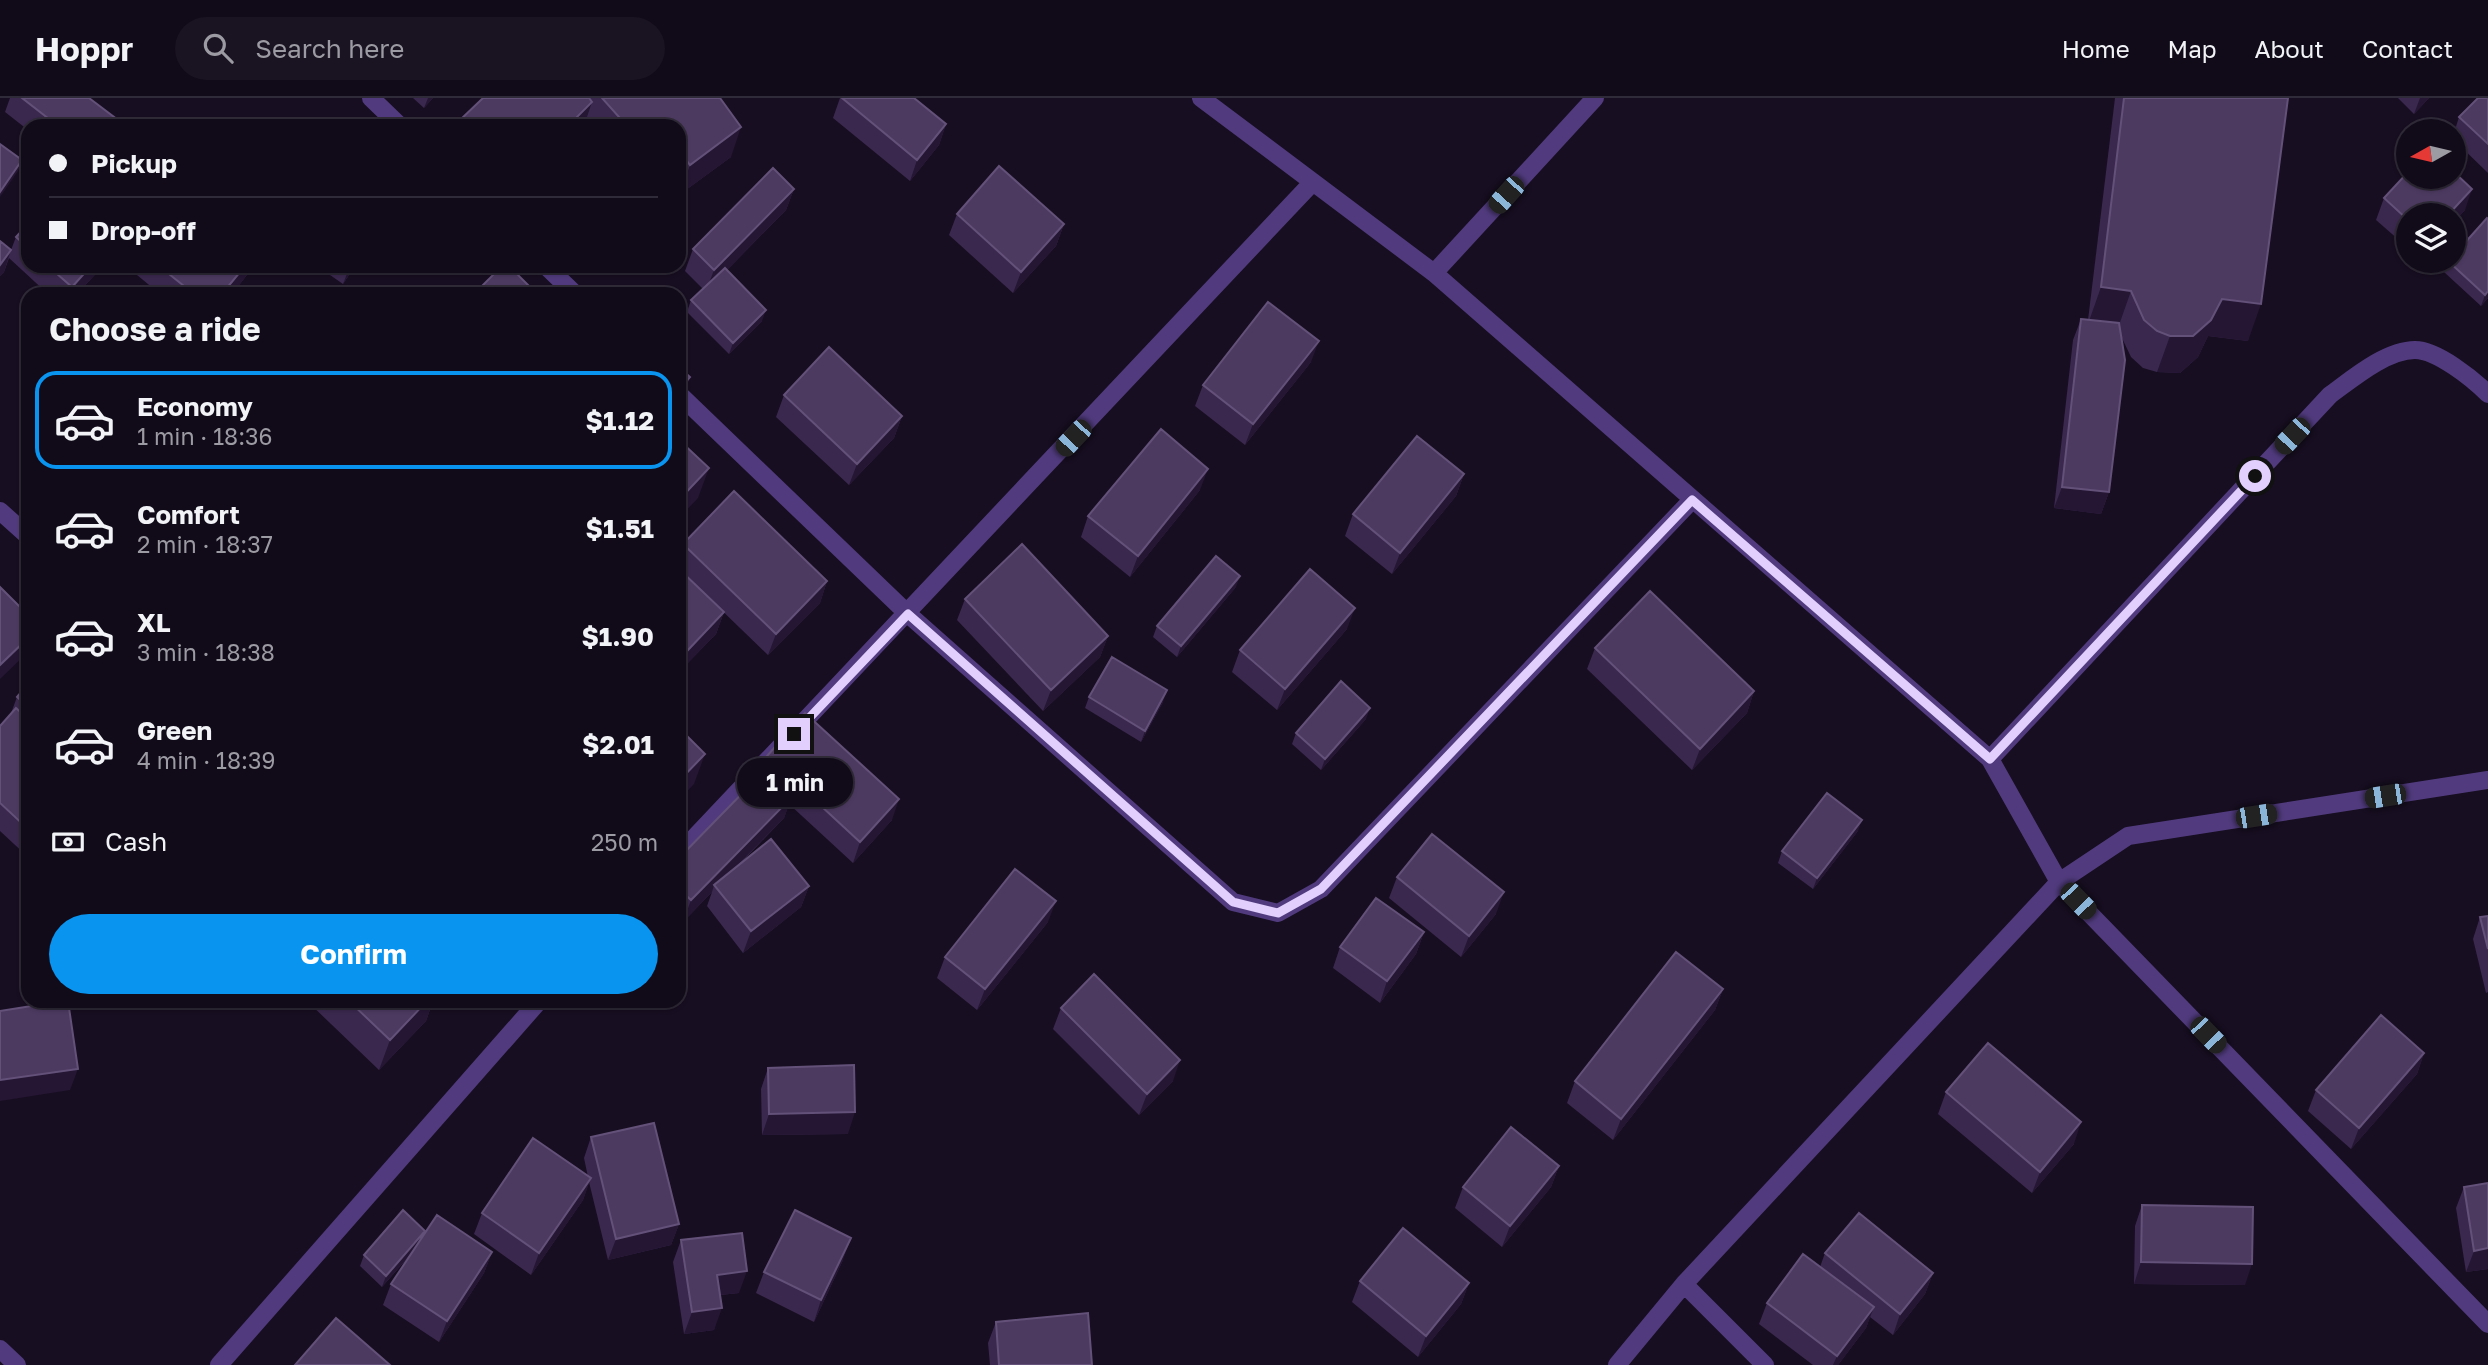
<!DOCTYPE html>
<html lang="en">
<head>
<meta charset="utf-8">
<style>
  body { margin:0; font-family:"Golos Text",sans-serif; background:#1a1322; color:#f1f3f6; height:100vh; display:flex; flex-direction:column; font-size:26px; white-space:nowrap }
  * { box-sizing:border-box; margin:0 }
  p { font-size:23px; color:#9c9aa2 }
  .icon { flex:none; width:38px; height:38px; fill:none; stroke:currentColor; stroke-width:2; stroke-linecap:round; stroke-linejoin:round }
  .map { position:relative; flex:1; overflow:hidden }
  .details { position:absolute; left:21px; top:189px; width:665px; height:721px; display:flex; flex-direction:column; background:#110a19; border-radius:21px; box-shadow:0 2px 5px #0004,0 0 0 2px #302b38 }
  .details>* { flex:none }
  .hud { position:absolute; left:21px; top:21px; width:665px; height:154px; border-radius:21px; box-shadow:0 2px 5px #0004,0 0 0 2px #302b38; display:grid; align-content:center; height:154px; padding:0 28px; background:#110a19 }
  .needle { width:46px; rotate:262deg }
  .buttons { position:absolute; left:2396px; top:21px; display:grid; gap:14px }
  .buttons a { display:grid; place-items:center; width:70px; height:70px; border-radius:50%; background:#110a19; box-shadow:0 2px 5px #0004,0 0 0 2px #302b38; font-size:35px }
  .end { position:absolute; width:32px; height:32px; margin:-16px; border:9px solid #e2cffd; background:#111; box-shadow:0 0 0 4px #111 }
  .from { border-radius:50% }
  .bubble { position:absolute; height:49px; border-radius:24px; background:#110a19; box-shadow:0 2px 5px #0004,0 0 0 2px #302b38; font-size:23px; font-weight:700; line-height:49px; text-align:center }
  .car { position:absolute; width:21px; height:42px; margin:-21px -10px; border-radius:9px; box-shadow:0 0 5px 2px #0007; background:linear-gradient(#222 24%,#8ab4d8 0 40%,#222 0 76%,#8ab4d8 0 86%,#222 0) }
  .hud b { display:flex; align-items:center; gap:24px; height:66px; font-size:26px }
  .hud b+b { border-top:2px solid #302b38 }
  .hud i { width:18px; height:18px; background:#f1f3f6 }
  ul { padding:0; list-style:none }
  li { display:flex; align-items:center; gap:21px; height:98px; margin:0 14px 10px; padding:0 14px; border:4px solid transparent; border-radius:21px }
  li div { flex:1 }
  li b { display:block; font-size:26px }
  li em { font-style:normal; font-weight:700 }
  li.current { border-color:#0994ef }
  li>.icon { width:63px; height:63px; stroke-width:1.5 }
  h2 { padding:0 28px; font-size:32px; line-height:84px }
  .pay { display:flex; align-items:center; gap:18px; height:77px; padding:0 28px; font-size:26px }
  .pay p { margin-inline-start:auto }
  .cta { display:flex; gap:14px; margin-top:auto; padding:14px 28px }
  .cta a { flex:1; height:80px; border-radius:42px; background:#0994ef; color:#fff; font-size:28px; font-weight:700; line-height:80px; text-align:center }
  header { display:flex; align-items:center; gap:42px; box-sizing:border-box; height:98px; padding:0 35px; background:#110a19; border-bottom:2px solid #302b38 }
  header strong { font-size:33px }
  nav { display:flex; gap:38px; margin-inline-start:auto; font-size:24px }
  .search { width:490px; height:63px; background:#1a1322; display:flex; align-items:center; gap:18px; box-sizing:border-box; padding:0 24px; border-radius:38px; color:#9c9aa2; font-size:26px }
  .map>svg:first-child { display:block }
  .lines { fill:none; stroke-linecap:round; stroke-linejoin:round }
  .minor { stroke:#513b7e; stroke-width:18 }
  .tertiary { stroke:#513b7e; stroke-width:18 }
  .wall { fill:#3b284e }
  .shaded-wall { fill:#251634 }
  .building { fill:#4d3a61; stroke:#645179; stroke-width:2 }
  .route { stroke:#e2cffd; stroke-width:9 }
</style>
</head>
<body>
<header>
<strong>Hoppr</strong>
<div class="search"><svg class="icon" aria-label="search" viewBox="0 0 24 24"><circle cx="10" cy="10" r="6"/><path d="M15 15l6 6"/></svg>Search here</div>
<nav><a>Home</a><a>Map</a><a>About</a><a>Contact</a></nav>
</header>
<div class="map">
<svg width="2488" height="1267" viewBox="0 0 2488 1267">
  <rect width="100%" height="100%" fill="#170e21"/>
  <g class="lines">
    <!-- minor -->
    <path class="minor" d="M371 0 400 28
      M1201 0 1434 175 1990 661 2059 784 2488 1226
      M546 168 575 196
      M1434 175 1595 0
      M679 296 908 516 1233 804 1278 815 1321 791 1692 402
      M0 413 28 438
      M1990 661 2330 297C2352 281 2386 252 2415 252 2437 252 2473 281 2488 296
      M679 756 1311 86
      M1684 1186 1765 1267
      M219 1267 539 903
      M1617 1267 1684 1186 2059 784 2128 738 2488 682"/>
    <!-- tertiary -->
    <path class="tertiary" d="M0 1251 17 1267"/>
  </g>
  <!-- wall -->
  <path class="wall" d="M10 0H89L122 25 121 28H28V32L5 14Z
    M413 0H433L424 10Z
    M483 0H720L731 59 679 97V28H589L585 24 582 28H458L459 23Z
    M840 0H914L946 26 939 47 910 83 833 20Z
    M2115 0H2288L2248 243 2208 238 2198 259 2180 275 2157 274 2143 270 2131 259 2121 238 2109 394 2101 416 2054 410 2073 242 2081 221 2088 222Z
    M2398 0H2429L2414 16Z
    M2488 0V75L2454 42V35L2459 19Z
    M794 91 786 112 727 172 762 223 729 256 687 214 691 202 703 191 685 173 693 151Z
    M2384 100 2465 112 2454 124V117H2408V150L2376 122Z
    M957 116 1064 126 1056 148 1013 195 949 137Z
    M28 126V168H103L77 196H48L9 160 4 174 0 178V143L11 152 16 139Z
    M2448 163 2488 200 2481 208 2444 174Z
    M133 168H254L232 196H160L131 172Z
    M317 168H355L343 186Z
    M1311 264 1245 347 1195 308 1203 287Z
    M784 297 902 318 894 340 849 387 776 319Z
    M1464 376 1456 398 1392 476 1345 438 1353 416Z
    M1200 392 1130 479 1081 439 1088 418Z
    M683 446 827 483 820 505 768 557 679 471V456Z
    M679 471 724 514 716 536 680 573 679 572Z
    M1236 489 1177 559 1153 539 1157 528Z
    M965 501 1108 538 1100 559 1043 613 957 522Z
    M1347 531 1277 612 1232 574 1240 552Z
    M1595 550 1754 593 1747 615 1692 672 1587 571Z
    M28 586V759L0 733V628L10 618 17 599Z
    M1089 599 1163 604 1141 644 1085 610Z
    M1366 621 1321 672 1292 646 1296 635Z
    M767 658 892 722 853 765 789 706 784 720 736 770 809 788 801 809 743 855 707 808 712 794 683 824 679 820V760L759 678Z
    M1858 733 1813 791 1778 765 1782 753Z
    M1397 779 1496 816 1461 859 1389 800Z
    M2488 818V894L2486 895 2473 841 2480 819Z
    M1048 824 977 912 937 880 945 859Z
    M1424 834 1416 856 1380 905 1333 870 1340 849Z
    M1723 891 1715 912 1613 1042 1567 1005 1575 983Z
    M307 903H433L426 923 379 972Z
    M1061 910 1173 983 1139 1017 1053 931Z
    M2424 955 2417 976 2351 1051 2308 1013 2316 992Z
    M768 970 848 1036 762 1037 761 991Z
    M1946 994 2074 1046 2032 1095 1938 1016Z
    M591 1039 679 1126 671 1147 608 1162 589 1084 583 1102 531 1177 474 1136 482 1115 588 1079 584 1060Z
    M1559 1068 1551 1089 1502 1149 1455 1110 1463 1089Z
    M2488 1085V1171L2466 1174 2456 1110 2464 1089Z
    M2142 1107 2245 1187 2134 1186 2135 1128Z
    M425 1133 492 1154 484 1175 439 1244 383 1207 391 1186 412 1155 382 1189 360 1168 364 1157Z
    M681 1142 739 1195 720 1197 714 1232 684 1236 673 1164Z
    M1825 1155 1933 1175 1925 1196 1893 1237 1870 1219 1866 1230 1838 1267H1813L1759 1226 1767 1205 1820 1169Z
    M843 1162 814 1224 756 1195 764 1174Z
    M1360 1183 1469 1185 1461 1206 1418 1259 1352 1204Z
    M996 1224 1092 1267H990L988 1245Z"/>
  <!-- shaded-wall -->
  <path class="shaded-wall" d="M428 0H433L424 10Z
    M2420 0H2429L2414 16Z
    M592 4 585 25 582 28H568Z
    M946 26 939 47 910 83 917 62Z
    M741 29 731 59 679 97 690 67Z
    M22 62 18 73 0 99V94Z
    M794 91 786 112 706 193 714 172Z
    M2472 91 2465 112 2454 124V117H2448Z
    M1064 126 1056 148 1013 195 1021 174Z
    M11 152 4 174 0 178V167Z
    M91 168H103L77 196H69L72 189Z
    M245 168H254L232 196H222Z
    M350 168H355L343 186Z
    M2101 189 2131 193 2118 230 2088 226Z
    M2488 193V200L2481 208 2485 197Z
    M2222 201 2261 206 2248 243 2208 238 2198 259 2180 275 2157 274 2170 238Z
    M766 212 762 223 729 256 733 245Z
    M1319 243 1311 264 1245 347 1253 326Z
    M690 279 680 309 679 310V292Z
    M902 318 894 340 849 387 857 366Z
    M709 370 698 400 679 420V402Z
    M1208 371 1200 392 1130 479 1138 458Z
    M1464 376 1456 398 1392 476 1400 455Z
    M2062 389 2109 394 2101 416 2054 410Z
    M1240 478 1236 489 1177 559 1181 548Z
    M827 483 820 505 768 557 776 536Z
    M1355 510 1347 531 1277 612 1285 591Z
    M724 514 716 536 680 573 688 552Z
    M1108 538 1100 559 1043 613 1051 592Z
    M28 540V554L0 581V567Z
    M1167 592 1163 604 1141 644 1145 633Z
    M1754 593 1747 615 1692 672 1700 651Z
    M1370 610 1366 621 1321 672 1325 661Z
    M705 656 694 686 679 702V683Z
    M792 699 784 720 716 789 714 787 712 794 683 824 691 802Z
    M899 701 892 722 853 765 860 744Z
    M1862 722 1858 733 1813 791 1817 780Z
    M809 788 801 809 743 855 751 833Z
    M1504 794 1496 816 1461 859 1469 838Z
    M1056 803 1048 824 977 912 985 891Z
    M1424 834 1416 856 1380 905 1387 883Z
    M1723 891 1715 912 1613 1042 1621 1021Z
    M427 903H433L426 923 379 972 390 942Z
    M2424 955 2417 976 2351 1051 2359 1030Z
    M1180 962 1173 983 1139 1017 1147 996Z
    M78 971 70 992 0 1003V982Z
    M855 1014 848 1036 762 1037 769 1016Z
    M2081 1024 2074 1046 2032 1095 2040 1074Z
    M1559 1068 1551 1089 1502 1149 1510 1128Z
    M591 1080 583 1102 531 1177 539 1155Z
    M679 1126 671 1147 608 1162 616 1141Z
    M425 1133 421 1144 382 1189 386 1178Z
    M851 1140 843 1162 814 1224 821 1202Z
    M2488 1150V1171L2466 1174 2474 1153Z
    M492 1154 484 1175 439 1244 447 1223Z
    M2141 1164 2252 1166 2245 1187 2134 1186Z
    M747 1173 739 1195 709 1198 717 1177Z
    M1933 1175 1925 1196 1893 1237 1900 1216Z
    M1469 1185 1461 1206 1418 1259 1426 1238Z
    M1874 1209 1866 1230 1838 1267H1833L1837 1258Z
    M722 1210 714 1232 684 1236 692 1214Z"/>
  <!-- building -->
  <path class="building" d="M22 0H89L122 25 120 28H58Z
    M483 0H589L592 4 568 28H465L459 23Z
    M602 0H720L741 29 690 67 679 52V28H661L660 27 659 28H627Z
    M842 0H914L946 26 917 62Z
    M2124 0H2288L2261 206 2222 201 2211 222 2193 238H2170L2157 233 2144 222 2131 193 2101 189Z
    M2478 0H2488V46L2459 19Z
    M0 46 22 62 0 94Z
    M999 68 1064 126 1021 174 957 116Z
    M773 70 794 91 714 172 693 151Z
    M2408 74V79H2454V74L2472 91 2448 117H2408V122L2384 100Z
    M2487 120 2488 121V193L2485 197 2448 163H2454V157Z
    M28 126V150L16 139Z
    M0 143 11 152 0 167Z
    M48 168H91L72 189Z
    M159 168H245L222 196H194Z
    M502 168H509L537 196H474Z
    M725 170 766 212 733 245 691 202Z
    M1268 204 1319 243 1253 326 1203 287Z
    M2081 221 2119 225 2125 262 2109 394 2062 389Z
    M829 249 902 318 857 366 784 297Z
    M679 269 690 279 679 292Z
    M1161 331 1208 371 1138 458 1088 418Z
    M1417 338 1464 376 1400 455 1353 416Z
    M679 342 709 370 679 402Z
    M734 393 827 483 776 536 683 446Z
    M1022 446 1108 538 1051 592 965 501Z
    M1216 458 1240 478 1181 548 1157 528Z
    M679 471 724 514 688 552 679 544Z
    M1310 471 1355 510 1285 591 1240 552Z
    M0 489 28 517V540L0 567Z
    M1650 493 1754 593 1700 651 1595 550Z
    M1112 559 1167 592 1145 633 1089 599Z
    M1341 583 1370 610 1325 661 1296 635Z
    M28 586V609L17 599Z
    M16 610 28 621V731L0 705V628Z
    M805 615 899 701 860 744 767 658Z
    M679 630 705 656 679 683Z
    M765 672 792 699 691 802 679 791V760Z
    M1827 695 1862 722 1817 780 1782 753Z
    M1432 736 1504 794 1469 838 1397 779Z
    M771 741 809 788 751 833 714 787Z
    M1015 771 1056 803 985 891 945 859Z
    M1376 800 1424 834 1387 883 1340 849Z
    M2488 818V851L2480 819Z
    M1676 854 1723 891 1621 1021 1575 983Z
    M1094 876 1180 962 1147 996 1061 910Z
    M63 903H68L78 971 0 982V913Z
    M349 903H427L390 942Z
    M2381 917 2424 955 2359 1030 2316 992Z
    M1988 945 2081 1024 2040 1074 1946 994Z
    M854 967 855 1014 769 1016 768 970Z
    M654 1025 679 1126 616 1141 591 1039Z
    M1511 1029 1559 1068 1510 1128 1463 1089Z
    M533 1040 591 1080 539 1155 482 1115Z
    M2488 1085V1150L2474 1153 2464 1089Z
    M2142 1107 2253 1109 2252 1166 2141 1164Z
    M403 1112 425 1133 386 1178 364 1157Z
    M795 1112 851 1140 821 1202 764 1174Z
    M1859 1115 1933 1175 1900 1216 1825 1155Z
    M437 1117 492 1154 447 1223 391 1186Z
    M1403 1130 1469 1185 1426 1238 1360 1183Z
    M742 1135 747 1173 717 1177 722 1210 692 1214 681 1142Z
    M1803 1156 1874 1209 1837 1258 1767 1205Z
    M1088 1215 1092 1267H999L996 1224Z
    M336 1220 390 1267H295Z"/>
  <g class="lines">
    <!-- route -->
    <path class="route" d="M794 636 908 516 1233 804 1278 815 1321 791 1692 402 1990 661 2255 378"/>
  </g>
</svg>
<div class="buttons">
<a><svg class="needle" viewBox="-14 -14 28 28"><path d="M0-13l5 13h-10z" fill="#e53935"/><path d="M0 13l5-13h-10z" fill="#9c9aa2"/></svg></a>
<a><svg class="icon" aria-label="layers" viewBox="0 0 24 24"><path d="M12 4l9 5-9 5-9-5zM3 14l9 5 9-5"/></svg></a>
</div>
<i class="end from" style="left:2255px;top:378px"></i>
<i class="end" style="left:794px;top:636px"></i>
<div class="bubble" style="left:737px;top:660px;width:116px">1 min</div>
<i class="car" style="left:1506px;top:97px;rotate:222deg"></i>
<i class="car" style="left:2292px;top:338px;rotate:223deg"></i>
<i class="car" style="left:1073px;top:340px;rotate:223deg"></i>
<i class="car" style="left:2385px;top:698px;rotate:261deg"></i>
<i class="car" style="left:2256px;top:718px;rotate:81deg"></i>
<i class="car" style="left:2078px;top:803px;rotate:136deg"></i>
<i class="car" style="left:2208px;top:937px;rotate:136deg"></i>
<div class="hud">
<b><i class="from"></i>Pickup</b>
<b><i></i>Drop-off</b>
</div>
<section class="details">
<h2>Choose a ride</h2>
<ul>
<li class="current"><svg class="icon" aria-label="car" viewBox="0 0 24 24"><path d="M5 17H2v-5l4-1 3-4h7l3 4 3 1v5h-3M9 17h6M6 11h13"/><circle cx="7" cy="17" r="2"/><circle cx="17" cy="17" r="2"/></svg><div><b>Economy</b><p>1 min · 18:36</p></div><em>$1.12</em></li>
<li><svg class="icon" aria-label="car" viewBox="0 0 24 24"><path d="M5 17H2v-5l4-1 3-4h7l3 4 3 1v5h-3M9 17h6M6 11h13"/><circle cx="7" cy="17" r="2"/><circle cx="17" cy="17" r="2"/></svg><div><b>Comfort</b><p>2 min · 18:37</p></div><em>$1.51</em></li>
<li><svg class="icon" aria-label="car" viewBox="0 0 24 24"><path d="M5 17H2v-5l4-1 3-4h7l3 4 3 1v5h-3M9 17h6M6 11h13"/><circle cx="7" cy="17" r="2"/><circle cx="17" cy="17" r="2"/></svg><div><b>XL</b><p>3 min · 18:38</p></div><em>$1.90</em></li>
<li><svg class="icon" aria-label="car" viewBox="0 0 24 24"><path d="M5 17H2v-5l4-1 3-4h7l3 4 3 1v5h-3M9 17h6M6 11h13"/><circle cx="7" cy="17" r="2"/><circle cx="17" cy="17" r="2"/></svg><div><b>Green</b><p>4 min · 18:39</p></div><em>$2.01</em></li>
</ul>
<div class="pay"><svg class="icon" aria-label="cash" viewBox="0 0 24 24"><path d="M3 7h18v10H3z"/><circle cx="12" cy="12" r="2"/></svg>Cash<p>250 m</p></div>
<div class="cta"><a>Confirm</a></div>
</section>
</div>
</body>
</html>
